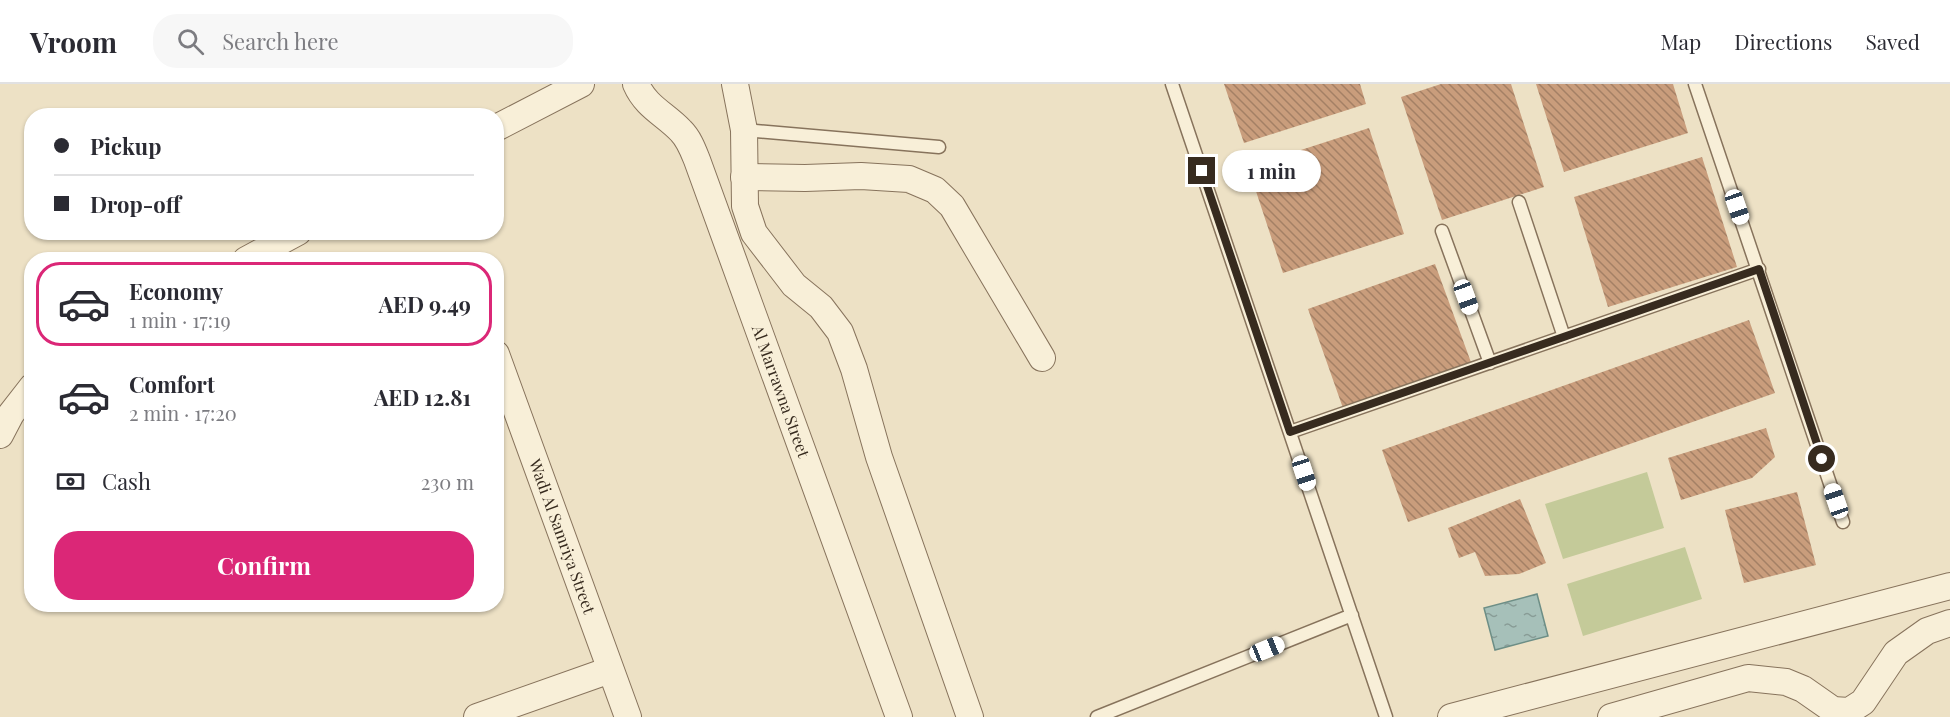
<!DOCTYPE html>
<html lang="en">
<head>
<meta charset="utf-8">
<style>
  body { margin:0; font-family:"Playfair Display",serif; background:#f7f7f7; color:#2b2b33; height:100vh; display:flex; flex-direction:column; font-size:22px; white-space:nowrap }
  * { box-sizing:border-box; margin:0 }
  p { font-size:20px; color:#7c7c81 }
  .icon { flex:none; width:33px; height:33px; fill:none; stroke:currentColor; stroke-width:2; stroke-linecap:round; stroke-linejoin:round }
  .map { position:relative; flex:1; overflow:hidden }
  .panel { position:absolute; left:24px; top:168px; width:480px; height:360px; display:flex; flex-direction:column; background:#fff; border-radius:24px; box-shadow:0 2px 4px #0004 }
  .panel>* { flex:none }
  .guide { position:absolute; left:24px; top:24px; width:480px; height:132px; border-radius:24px; box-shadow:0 2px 4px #0004; display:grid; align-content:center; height:132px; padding:0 30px; background:#fff }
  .end { position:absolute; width:27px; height:27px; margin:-14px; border:8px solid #372b1f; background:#fff; box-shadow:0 0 0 3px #fff }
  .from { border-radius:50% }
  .bubble { position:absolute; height:42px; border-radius:21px; background:#fff; box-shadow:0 2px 4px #0004; font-size:20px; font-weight:700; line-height:42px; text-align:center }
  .car { position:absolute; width:18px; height:36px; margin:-18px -9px; border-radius:8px; box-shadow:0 0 4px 2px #0007; background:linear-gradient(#fff 24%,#345 0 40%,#fff 0 76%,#345 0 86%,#fff 0) }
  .guide b { display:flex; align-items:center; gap:21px; height:57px; font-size:22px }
  .guide b+b { border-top:2px solid #e1e1e2 }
  .guide i { width:15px; height:15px; background:#2b2b33 }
  ul { padding:10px 0 0; list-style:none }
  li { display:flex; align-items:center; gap:18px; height:84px; margin:0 12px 9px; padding:0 18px; border:3px solid transparent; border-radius:24px }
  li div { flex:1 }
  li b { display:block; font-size:22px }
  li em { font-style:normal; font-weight:700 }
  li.active { border-color:#db2777 }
  li>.icon { width:54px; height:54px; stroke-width:1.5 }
  .pay { display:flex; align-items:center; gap:15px; height:66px; padding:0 30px; font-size:22px }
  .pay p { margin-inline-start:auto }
  .action { display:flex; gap:12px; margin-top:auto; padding:12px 30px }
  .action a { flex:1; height:69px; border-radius:24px; background:#db2777; color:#fff; font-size:24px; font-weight:700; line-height:69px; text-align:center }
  header { display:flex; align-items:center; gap:36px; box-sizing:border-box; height:84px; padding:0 30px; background:#fff; border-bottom:2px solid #e1e1e2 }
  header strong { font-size:28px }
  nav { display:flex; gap:33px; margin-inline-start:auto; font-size:21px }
  .search { width:420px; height:54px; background:#f7f7f7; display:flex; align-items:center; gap:15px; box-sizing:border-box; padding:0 21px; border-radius:24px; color:#7c7c81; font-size:22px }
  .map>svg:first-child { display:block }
  .park { fill:#c4ca99 }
  .water { fill:url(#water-ripples); stroke:#6d8e86; stroke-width:1.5 }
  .building { fill:url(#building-back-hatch) }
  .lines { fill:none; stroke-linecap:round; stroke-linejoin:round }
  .service-casing { stroke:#87735c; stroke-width:15 }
  .minor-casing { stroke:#87735c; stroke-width:28 }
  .service { stroke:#f8efd8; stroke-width:12 }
  .minor { stroke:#f8efd8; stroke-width:26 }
  .route { stroke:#372b1f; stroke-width:8 }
  .labels { text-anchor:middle; stroke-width:4.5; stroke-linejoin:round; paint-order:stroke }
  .street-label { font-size:16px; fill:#372b1f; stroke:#f4ebd4 }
</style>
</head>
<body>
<header>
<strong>Vroom</strong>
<div class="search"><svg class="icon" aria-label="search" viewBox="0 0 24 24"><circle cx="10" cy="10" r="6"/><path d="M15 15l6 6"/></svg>Search here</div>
<nav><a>Map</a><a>Directions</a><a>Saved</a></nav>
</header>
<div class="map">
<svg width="1950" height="633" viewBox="0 0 1950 633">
  <defs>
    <pattern id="water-ripples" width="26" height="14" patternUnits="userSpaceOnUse" patternTransform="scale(1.5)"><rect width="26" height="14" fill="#a6c0b9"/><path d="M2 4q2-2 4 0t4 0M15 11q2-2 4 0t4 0" fill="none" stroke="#889c96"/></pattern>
    <pattern id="building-back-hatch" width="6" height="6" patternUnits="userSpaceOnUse" patternTransform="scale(1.5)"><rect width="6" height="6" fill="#c99d7c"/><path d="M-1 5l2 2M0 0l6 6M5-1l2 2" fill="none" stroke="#a48065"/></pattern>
  </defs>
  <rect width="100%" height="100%" fill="#ede1c5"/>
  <!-- park -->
  <path class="park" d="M1647 388 1664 444 1563 475 1545 420Z
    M1685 463 1702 515 1583 552 1567 500Z"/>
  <!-- water -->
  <path class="water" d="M1537 510 1548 552 1495 566 1484 524Z"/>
  <!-- building -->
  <path class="building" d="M1224 0H1360L1366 20 1244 59Z
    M1441 0H1511L1544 103 1442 136 1401 13Z
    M1536 0H1673L1688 49 1564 88Z
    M1369 44 1404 150 1283 189 1248 83Z
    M1702 73 1737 183 1608 223 1574 113Z
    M1435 180 1472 281 1344 327 1308 225Z
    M1749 236 1775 309 1408 438 1382 366Z
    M1766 344 1775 373 1752 394 1681 416 1668 374Z
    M1797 408 1816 481 1744 499 1725 426Z
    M1520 415 1546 479 1519 490 1485 492 1475 468 1459 474 1448 444Z"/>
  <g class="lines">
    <!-- service casing -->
    <g class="service-casing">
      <path id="service" d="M1172 0 1386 633
        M1695 0 1843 438
        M744 46 939 63
        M1519 118 1564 253
        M1442 147 1490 279
        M1290 348 1759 185
        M1097 633 1352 531"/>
    </g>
    <!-- minor casing -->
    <g class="minor-casing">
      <g id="minor">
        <path id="s1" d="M636 0C646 23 665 30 681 47 689 55 693 66 697 76L899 633"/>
        <path d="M735 0 744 46 745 122 754 149 794 201 821 223 840 248 854 285 879 373 970 633"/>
        <path d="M496 44 581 0"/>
        <path d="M744 93 805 94 861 92 909 95 935 106 952 122 1042 274"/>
        <path d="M246 176 298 148"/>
        <path id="s2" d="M496 270 628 633"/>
        <path d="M0 351 11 330 32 303"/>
        <path d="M477 633 610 586"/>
        <path d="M1451 633 1950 502"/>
        <path d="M1611 633 1748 594 1786 598 1803 605 1833 626 1849 627 1863 618 1896 569 1927 547 1950 539"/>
      </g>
    </g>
    <!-- service -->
    <use href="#service" class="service"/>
    <!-- minor -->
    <use href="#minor" class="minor"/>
  </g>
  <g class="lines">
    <!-- route -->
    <path class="route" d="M1202 87 1290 348 1759 185 1822 375"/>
  </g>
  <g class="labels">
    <!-- street labels -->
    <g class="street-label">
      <text dy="6" stroke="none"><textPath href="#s1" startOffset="345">Al Marrawna Street</textPath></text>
      <text dy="6" stroke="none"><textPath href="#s2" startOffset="194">Wadi Al Samriya Street</textPath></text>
    </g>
  </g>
</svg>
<i class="end from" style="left:1822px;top:375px"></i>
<i class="end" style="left:1202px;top:87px"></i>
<div class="bubble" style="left:1222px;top:66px;width:99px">1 min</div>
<i class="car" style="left:1737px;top:123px;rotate:161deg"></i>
<i class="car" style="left:1466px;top:213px;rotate:160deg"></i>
<i class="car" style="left:1304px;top:389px;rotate:162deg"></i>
<i class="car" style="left:1836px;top:417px;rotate:341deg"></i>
<i class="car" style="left:1267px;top:565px;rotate:68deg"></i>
<div class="guide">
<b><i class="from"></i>Pickup</b>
<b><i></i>Drop-off</b>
</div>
<section class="panel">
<ul>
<li class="active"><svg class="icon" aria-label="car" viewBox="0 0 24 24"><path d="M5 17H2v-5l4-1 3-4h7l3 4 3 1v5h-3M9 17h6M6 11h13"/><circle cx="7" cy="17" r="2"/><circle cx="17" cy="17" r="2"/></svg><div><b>Economy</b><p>1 min · 17:19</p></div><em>AED 9.49</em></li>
<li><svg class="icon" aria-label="car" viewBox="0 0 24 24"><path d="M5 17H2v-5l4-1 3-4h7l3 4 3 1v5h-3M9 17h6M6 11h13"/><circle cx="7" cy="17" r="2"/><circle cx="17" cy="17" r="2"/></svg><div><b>Comfort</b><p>2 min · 17:20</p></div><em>AED 12.81</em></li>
</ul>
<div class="pay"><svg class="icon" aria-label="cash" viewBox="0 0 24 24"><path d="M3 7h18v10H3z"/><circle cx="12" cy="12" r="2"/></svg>Cash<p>230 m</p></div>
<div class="action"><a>Confirm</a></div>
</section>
</div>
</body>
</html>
